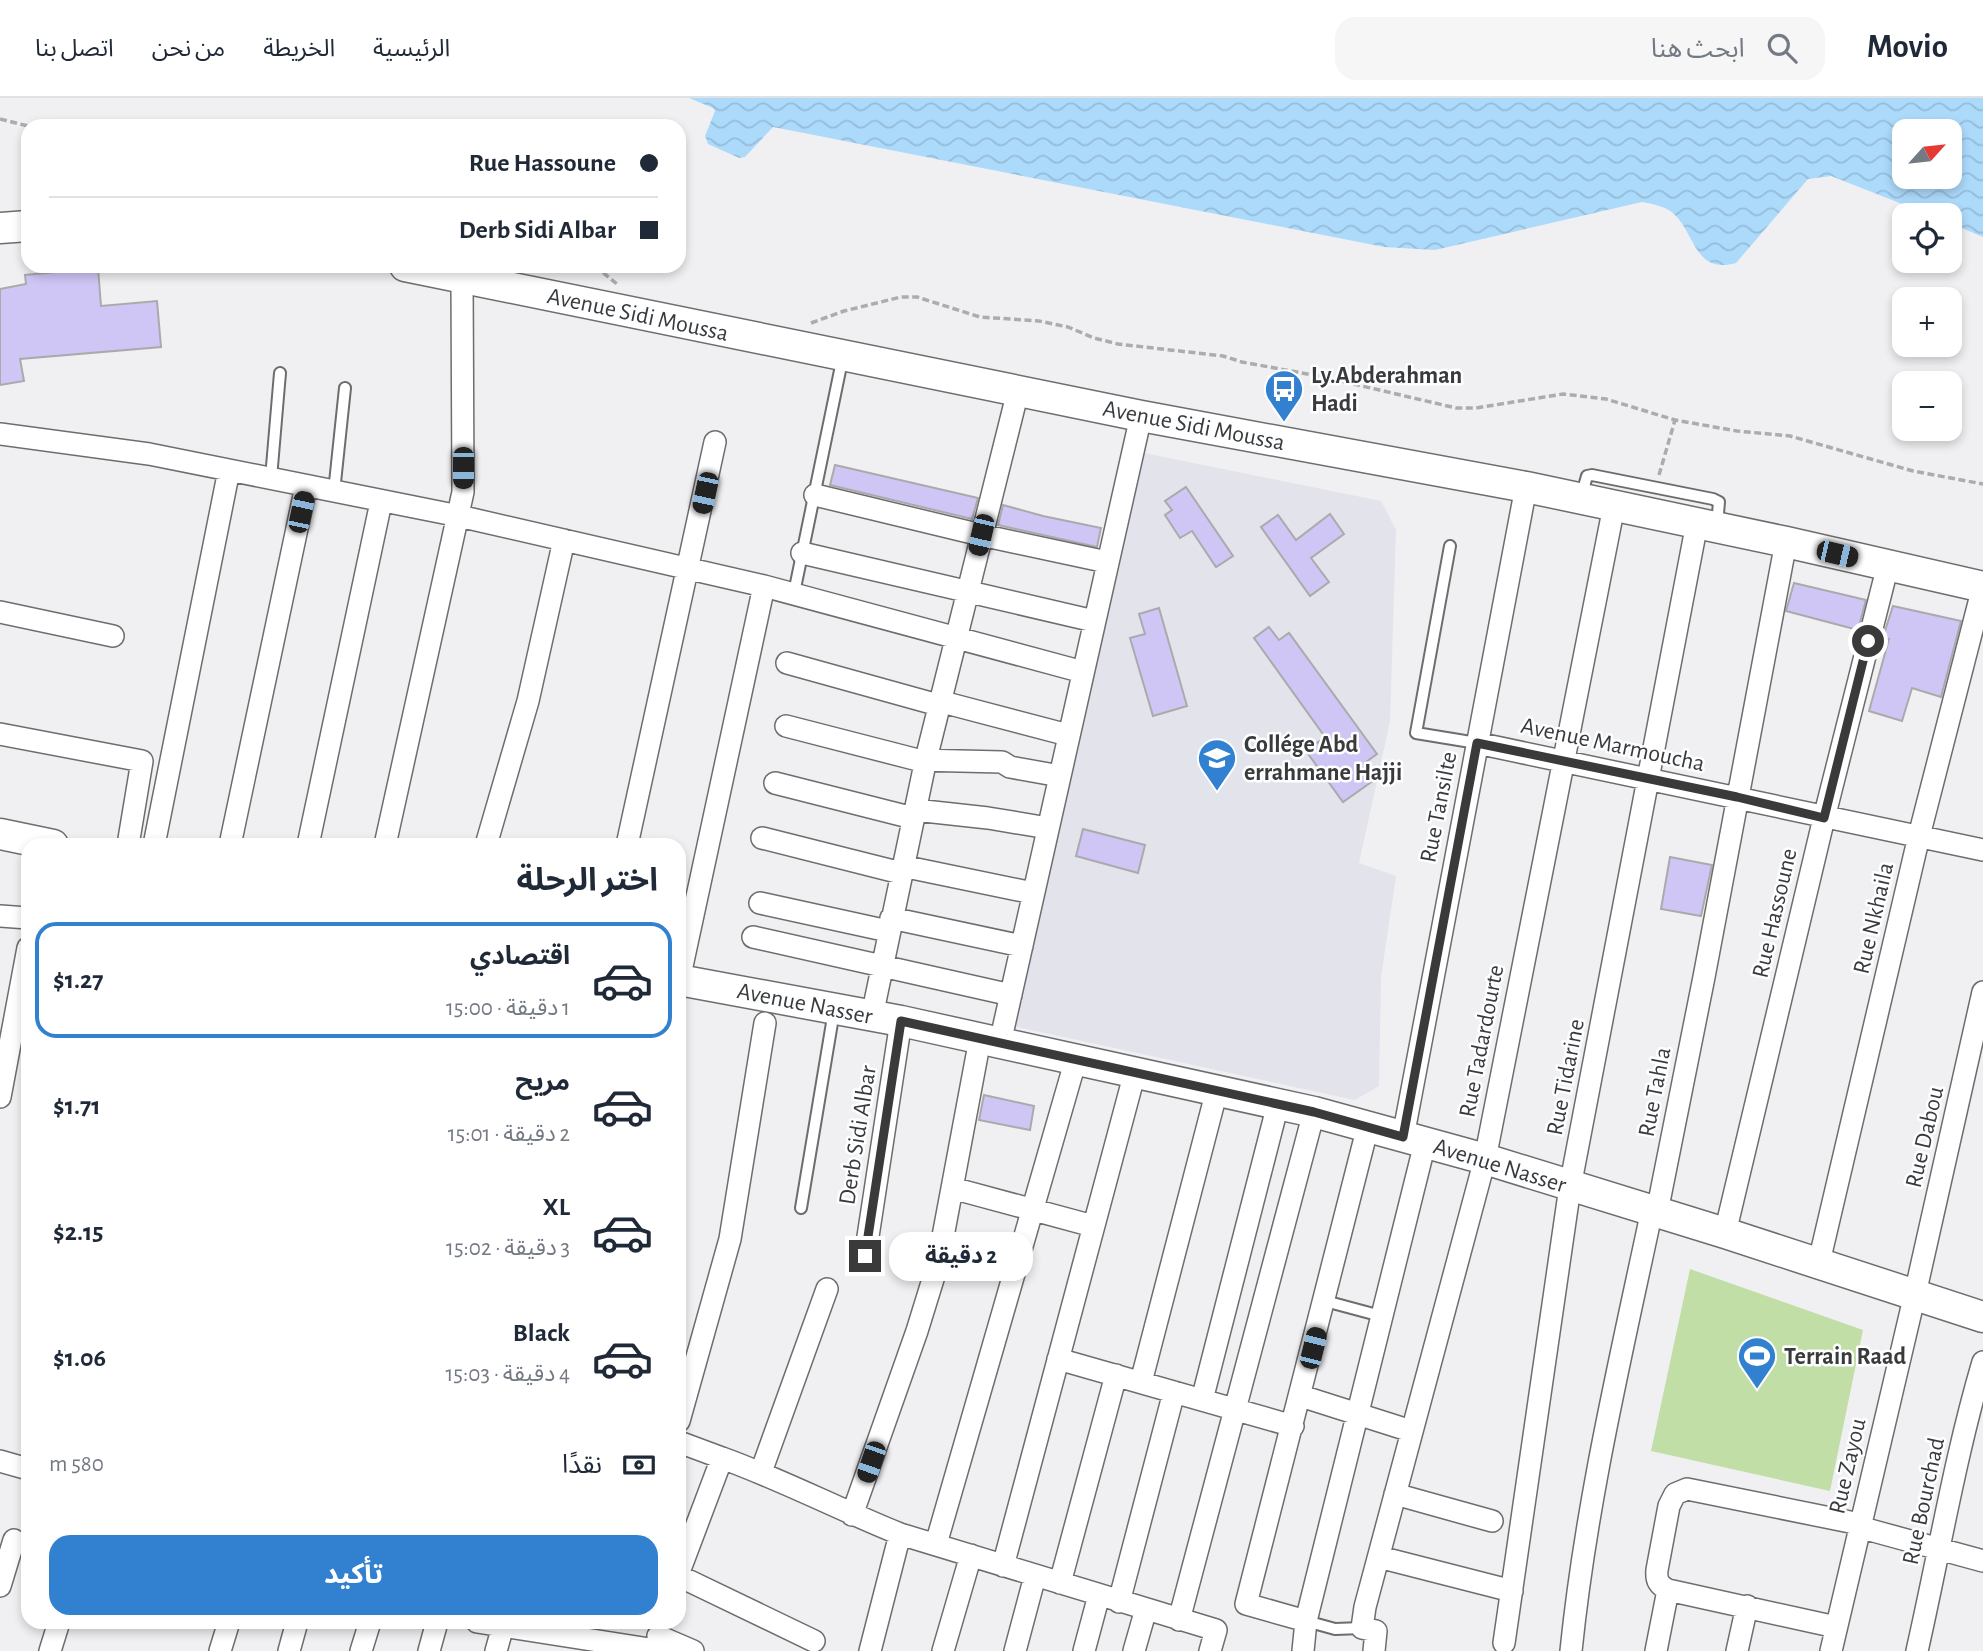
<!DOCTYPE html>
<html lang="ar">
<head>
<meta charset="utf-8">
<style>
  body { margin:0; font-family:"Alegreya Sans","Noto Sans Arabic",sans-serif; background:#f6f6f7; color:#1f2937; direction:rtl; height:100vh; display:flex; flex-direction:column; font-size:26px; white-space:nowrap }
  * { box-sizing:border-box; margin:0 }
  p { font-size:23px; color:#747a83 }
  .icon { flex:none; width:38px; height:38px; fill:none; stroke:currentColor; stroke-width:2; stroke-linecap:round; stroke-linejoin:round }
  .map { position:relative; flex:1; overflow:hidden; direction:ltr }
  .side { position:absolute; left:21px; top:740px; width:665px; height:791px; display:flex; flex-direction:column; background:#fff; border-radius:21px; box-shadow:0 4px 10px #0003; direction:rtl }
  .side>* { flex:none }
  .hud { position:absolute; left:21px; top:21px; width:665px; height:154px; border-radius:21px; box-shadow:0 4px 10px #0003; direction:rtl; display:grid; align-content:center; height:154px; padding:0 28px; background:#fff }
  .needle { width:46px; rotate:63deg }
  .tools { position:absolute; left:1892px; top:21px; display:grid; gap:14px }
  .tools a { display:grid; place-items:center; width:70px; height:70px; border-radius:14px; background:#fff; box-shadow:0 4px 10px #0003; font-size:35px }
  .end { position:absolute; width:32px; height:32px; margin:-16px; border:9px solid #3a3a3b; background:#fff; box-shadow:0 0 0 4px #fff }
  .from { border-radius:50% }
  .bubble { position:absolute; height:49px; border-radius:21px; background:#fff; box-shadow:0 4px 10px #0003; font-size:23px; font-weight:700; line-height:49px; text-align:center; direction:rtl }
  .car { position:absolute; width:21px; height:42px; margin:-21px -10px; border-radius:9px; box-shadow:0 0 5px 2px #0007; background:linear-gradient(#222 24%,#8ab4d8 0 40%,#222 0 76%,#8ab4d8 0 86%,#222 0) }
  .hud b { display:flex; align-items:center; gap:24px; height:66px; font-size:26px }
  .hud b+b { border-top:2px solid #e0e1e3 }
  .hud i { width:18px; height:18px; background:#1f2937 }
  ul { padding:0; list-style:none }
  li { display:flex; align-items:center; gap:21px; height:116px; margin:0 14px 10px; padding:0 14px; border:4px solid transparent; border-radius:21px }
  li div { flex:1 }
  li b { display:block; font-size:26px }
  li em { font-style:normal; font-weight:700 }
  li.current { border-color:#3280d0 }
  li>.icon { width:63px; height:63px; stroke-width:1.5 }
  h2 { padding:0 28px; font-size:32px; line-height:84px }
  .pay { display:flex; align-items:center; gap:18px; height:77px; padding:0 28px; font-size:26px }
  .pay p { margin-inline-start:auto }
  .primary-button { display:flex; gap:14px; margin-top:auto; padding:14px 28px }
  .primary-button a { flex:1; height:80px; border-radius:21px; background:#3280d0; color:#fff; font-size:28px; font-weight:700; line-height:80px; text-align:center }
  header { display:flex; align-items:center; gap:42px; box-sizing:border-box; height:98px; padding:0 35px; background:#fff; border-bottom:2px solid #e0e1e3 }
  header strong { font-size:33px }
  nav { display:flex; gap:38px; margin-inline-start:auto; font-size:24px }
  .search { width:490px; height:63px; background:#f6f6f7; display:flex; align-items:center; gap:18px; box-sizing:border-box; padding:0 24px; border-radius:21px; color:#747a83; font-size:26px }
  .map>svg:first-child { display:block }
  .built { fill:#e2e3eb }
  .green { fill:#c1dea7 }
  .water { fill:url(#water-waves); fill-rule:evenodd }
  .building { fill:#cfc6f6; stroke:#aaaaac; stroke-width:2 }
  .lines { fill:none; stroke-linecap:round; stroke-linejoin:round }
  .lane-casing { stroke:#6d6d6f; stroke-width:14 }
  .street-casing { stroke:#6d6d6f; stroke-width:24 }
  .secondary-casing { stroke:#6d6d6f; stroke-width:33 }
  .path { stroke:#acacad; stroke-width:3.5; stroke-dasharray:7 3.5; stroke-linecap:butt }
  .lane { stroke:#fff; stroke-width:10 }
  .street { stroke:#fff; stroke-width:21 }
  .secondary { stroke:#fff; stroke-width:30 }
  .route { stroke:#3a3a3b; stroke-width:9 }
  .labels { text-anchor:middle; stroke-width:5; stroke-linejoin:round; paint-order:stroke }
  .street-label { font-size:24px; fill:#3a3a3b; stroke:#fdfeff }
  .poi-label { font-size:24px; font-weight:bold; fill:#3a3a3b; stroke:#fdfeff; text-anchor:start }
</style>
</head>
<body>
<header>
<strong>Movio</strong>
<div class="search"><svg class="icon" aria-label="search" viewBox="0 0 24 24"><circle cx="10" cy="10" r="6"/><path d="M15 15l6 6"/></svg>ابحث هنا</div>
<nav><a>الرئيسية</a><a>الخريطة</a><a>من نحن</a><a>اتصل بنا</a></nav>
</header>
<div class="map">
<svg width="1983" height="1553" viewBox="0 0 1983 1553">
  <defs>
    <pattern id="water-waves" width="16" height="10" patternUnits="userSpaceOnUse" patternTransform="scale(1.75)"><rect width="16" height="10" fill="#acdafb"/><path d="M0 5q4-4 8 0t8 0" fill="none" stroke="#95bcd8"/></pattern>
  </defs>
  <rect width="100%" height="100%" fill="#f0f0f2"/>
  <!-- built -->
  <path class="built" d="M1134 353 1381 403 1396 432 1390 623 1359 765 1396 778 1381 879 1379 988 1355 1002 1008 927Z"/>
  <!-- green -->
  <path class="green" d="M1690 1171 1863 1232 1830 1393 1651 1353Z"/>
  <!-- water -->
  <path class="water" d="M689 0H1983V139L1950 125V117H1930L1831 78 1808 81 1736 165C1694 177 1695 134 1673 115 1664 108 1653 106 1642 104L1435 152 1384 149 773 29 745 59 739 60 708 46 705 38 715 13 713 10ZM1904 33H1950V79H1904Z"/>
  <!-- building -->
  <path class="building" d="M98 170 101 208 157 203 161 249 20 261 24 283 0 287V191L26 186 25 177Z
    M835 367 978 400 972 421 830 387Z
    M1186 389 1233 458 1216 469 1192 433 1180 440 1165 417 1172 412 1165 403Z
    M1003 407 1043 418 1101 430 1097 449 998 427Z
    M1330 416 1344 436 1311 460 1329 484 1310 498 1261 429 1278 417 1296 442Z
    M1794 485 1866 502 1858 532 1786 513Z
    M1893 508 1961 523 1941 599 1912 590 1902 623 1869 613 1889 541 1883 539Z
    M1159 510 1187 608 1153 618 1130 540 1145 536 1139 516Z
    M1269 529 1279 542 1289 535 1377 656 1366 664 1377 680 1343 704 1306 653 1325 639 1254 540Z
    M1083 731 1145 747 1138 775 1076 758Z
    M1670 759 1712 767 1701 818 1661 811Z
    M984 997 1034 1008 1030 1032 979 1022Z"/>
  <g class="lines">
    <!-- lane casing -->
    <g class="lane-casing">
      <path id="lane" d="M271 380 280 275
        M334 394 345 290
        M1581 399 1587 378 1592 377 1713 401 1719 404 1717 427
        M1450 448 1416 635 1477 645
        M794 495 843 258
        M801 1110 834 913
        M1325 1203 1381 1218
        M1306 1523 1335 1531 1362 1530"/>
    </g>
    <!-- street casing -->
    <g class="street-casing">
      <path id="street" d="M0 336 149 356 459 418 764 488 1083 574
        M815 397 981 437 1107 464
        M802 455 1094 523
        M0 514 113 538
        M787 565 931 605 950 606 1068 637
        M786 628 918 662 1002 664 1010 669 1060 678
        M0 636 142 663 128 747
        M1477 645 1983 752
        M775 685 913 720
        M915 712 988 720 1048 730
        M762 740 901 775
        M154 747 229 372
        M230 747 306 388
        M308 747 381 404
        M385 747 463 394 462 180
        M486 747 528 603 564 442
        M627 747 715 344
        M902 768 1033 795
        M760 805 888 833
        M0 818 28 820
        M891 820 1022 848
        M753 839 1011 897
        M679 882 764 488
        M872 918 926 661 1018 293
        M1000 945 1141 318
        M0 999 28 850
        M1403 1039 1526 389
        M952 1090 1093 1128
        M1725 1135 1824 720 1888 467
        M865 1158 901 923
        M1819 1164 1919 738 1983 489
        M1058 1261 1293 1328
        M1141 1284 1217 992
        M1301 1298 1411 1333
        M1202 1302 1278 1006
        M679 1323 730 1141 765 925
        M679 1344 722 1360 679 1474
        M722 1360C783 1382 840 1412 900 1436L1216 1532 1210 1553
        M0 1363 28 1371
        M761 1374 827 1191
        M1395 1396 1492 1423
        M852 1417 917 1233 938 1165 980 941
        M1859 1429 1983 1463
        M936 1446 1076 961
        M1379 1459 1512 1493
        M1003 1468 1135 974
        M679 1478 814 1543
        M1060 1485 1116 1277
        M0 1488 14 1442
        M1119 1504 1174 1294
        M1179 1522 1314 1014
        M1306 1523 1246 1506 1368 1028
        M477 1524 656 1552
        M1836 1529 1668 1492C1659 1487 1656 1483 1657 1472L1669 1408 1675 1396 1687 1391 1860 1426
        M658 1538 693 1553
        M1504 1545 1570 1089 1697 425
        M50 1553 59 1524
        M220 1553 228 1527
        M289 1553 297 1524
        M361 1553 370 1524
        M429 1553 437 1524
        M496 1553 503 1528
        M870 1553 900 1436
        M943 1553 971 1457
        M1015 1553 1035 1478
        M1084 1553 1099 1497
        M1134 1553 1146 1511
        M1303 1553 1306 1523 1425 1045
        M1374 1553 1376 1533 1362 1530 1365 1509 1485 1061 1614 408
        M1571 1553C1586 1405 1621 1258 1652 1112L1660 1099 1704 879 1786 444
        M1656 1553 1668 1492
        M1737 1553 1747 1508
        M1831 1553 1915 1196 1983 894
        M1917 1553C1939 1456 1955 1359 1983 1264"/>
    </g>
    <!-- secondary casing -->
    <g class="secondary-casing">
      <path id="secondary" d="M0 130 28 128
        M405 168 1141 318 1526 389 1786 444 1983 489
        M0 736 53 747
        M679 882 901 923 1314 1014 1485 1061 1725 1135 1983 1219"/>
    </g>
    <!-- path -->
    <path class="path" d="M0 21 28 28
      M595 168 617 186
      M811 225 844 213 901 199H917L980 219 1039 223 1068 229 1094 240 1118 246 1223 258 1242 264 1324 279 1456 310H1476L1563 296 1606 301 1675 322 1737 333 1790 338 1913 373 1983 386
      M1659 377 1675 322"/>
    <!-- lane -->
    <use href="#lane" class="lane"/>
    <!-- street -->
    <use href="#street" class="street"/>
    <!-- secondary -->
    <use href="#secondary" class="secondary"/>
  </g>
  <g class="lines">
    <!-- route -->
    <path class="route" d="M865 1158 901 923 1314 1014 1403 1039 1477 645 1737 699 1824 720 1868 543"/>
  </g>
  <!-- icons -->
  <defs>
    <g id="bus-pin" transform="scale(2.0125)"><path d="M0 17L-7.5 6A9.5 9.5 0 1 1 7.5 6Z" fill="#3280d0" stroke="#fdfeff"/><path d="M-5-6H5V4H4V6H2V4H-2V6H-4V4H-5ZM-3.5-4V0h7V-4ZM-3.5 1.2v1.5H-2V1.2ZM2 1.2v1.5H3.5V1.2Z" fill="#fff"/></g>
    <g id="school-pin" transform="scale(2.0125)"><path d="M0 17L-7.5 6A9.5 9.5 0 1 1 7.5 6Z" fill="#3280d0" stroke="#fdfeff"/><path d="M0-5L7-2L0 1L-7-2ZM-4 1L0 2.5L4 1V4Q0 6-4 4Z" fill="#fff"/></g>
    <g id="stadium-pin" transform="scale(2.0125)"><path d="M0 17L-7.5 6A9.5 9.5 0 1 1 7.5 6Z" fill="#3280d0" stroke="#fdfeff"/><path d="M0-5a6.5 5 0 1 0 0 10a6.5 5 0 1 0 0-10ZM-3.5-1.8h7v3.6h-7Z" fill="#fff"/></g>
  </defs>
  <g fill-rule="evenodd">
    <use href="#bus-pin" x="1284" y="291"/>
    <use href="#school-pin" x="1217" y="660"/>
    <use href="#stadium-pin" x="1757" y="1258"/>
  </g>
  <g class="labels">
    <!-- street labels -->
    <g class="street-label">
      <text transform="translate(638 216) rotate(12)" y="8">Avenue Sidi Moussa</text>
      <text transform="translate(1194 327) rotate(11)" y="8">Avenue Sidi Moussa</text>
      <text transform="translate(1613 646) rotate(12)" y="8">Avenue Marmoucha</text>
      <text transform="translate(1438 709) rotate(-79)" y="8">Rue Tansilte</text>
      <text transform="translate(1774 815) rotate(-77)" y="8">Rue Hassoune</text>
      <text transform="translate(1873 820) rotate(-77)" y="8">Rue Nkhaila</text>
      <text transform="translate(805 905) rotate(11)" y="8">Avenue Nasser</text>
      <text transform="translate(1481 943) rotate(-79)" y="8">Rue Tadardourte</text>
      <text transform="translate(1565 979) rotate(-79)" y="8">Rue Tidarine</text>
      <text transform="translate(1654 994) rotate(-79)" y="8">Rue Tahla</text>
      <text transform="translate(857 1037) rotate(-81)" y="8">Derb Sidi Albar</text>
      <text transform="translate(1924 1039) rotate(-77)" y="8">Rue Dabou</text>
      <text transform="translate(1500 1067) rotate(17)" y="8">Avenue Nasser</text>
      <text transform="translate(1847 1368) rotate(-77)" y="8">Rue Zayou</text>
      <text transform="translate(1923 1403) rotate(-78)" y="8">Rue Bourchad</text>
    </g>
    <!-- poi labels -->
    <g class="poi-label">
      <text x="1311" y="285">Ly.Abderahman<tspan x="1311" dy="28">Hadi</tspan></text>
      <text x="1244" y="654">Collége Abd<tspan x="1244" dy="28">errahmane Hajji</tspan></text>
      <text x="1784" y="1266">Terrain Raad</text>
    </g>
  </g>
</svg>
<div class="tools">
<a><svg class="needle" viewBox="-14 -14 28 28"><path d="M0-13l5 13h-10z" fill="#e53935"/><path d="M0 13l5-13h-10z" fill="#747a83"/></svg></a>
<a><svg class="icon" aria-label="locate" viewBox="0 0 24 24"><circle cx="12" cy="12" r="6"/><path d="M12 2v4M12 18v4M2 12h4M18 12h4"/></svg></a>
<a>+</a>
<a>−</a>
</div>
<i class="end from" style="left:1868px;top:543px"></i>
<i class="end" style="left:865px;top:1158px"></i>
<div class="bubble" style="left:889px;top:1134px;width:144px">2 دقيقة</div>
<i class="car" style="left:463px;top:370px;rotate:180deg"></i>
<i class="car" style="left:705px;top:395px;rotate:192deg"></i>
<i class="car" style="left:301px;top:414px;rotate:12deg"></i>
<i class="car" style="left:981px;top:437px;rotate:193deg"></i>
<i class="car" style="left:1837px;top:456px;rotate:103deg"></i>
<i class="car" style="left:1313px;top:1250px;rotate:14deg"></i>
<i class="car" style="left:871px;top:1364px;rotate:199deg"></i>
<div class="hud">
<b><i class="from"></i>Rue Hassoune</b>
<b><i></i>Derb Sidi Albar</b>
</div>
<section class="side">
<h2>اختر الرحلة</h2>
<ul>
<li class="current"><svg class="icon" aria-label="car" viewBox="0 0 24 24"><path d="M5 17H2v-5l4-1 3-4h7l3 4 3 1v5h-3M9 17h6M6 11h13"/><circle cx="7" cy="17" r="2"/><circle cx="17" cy="17" r="2"/></svg><div><b>اقتصادي</b><p>1 دقيقة · 15:00</p></div><em>$1.27</em></li>
<li><svg class="icon" aria-label="car" viewBox="0 0 24 24"><path d="M5 17H2v-5l4-1 3-4h7l3 4 3 1v5h-3M9 17h6M6 11h13"/><circle cx="7" cy="17" r="2"/><circle cx="17" cy="17" r="2"/></svg><div><b>مريح</b><p>2 دقيقة · 15:01</p></div><em>$1.71</em></li>
<li><svg class="icon" aria-label="car" viewBox="0 0 24 24"><path d="M5 17H2v-5l4-1 3-4h7l3 4 3 1v5h-3M9 17h6M6 11h13"/><circle cx="7" cy="17" r="2"/><circle cx="17" cy="17" r="2"/></svg><div><b>XL</b><p>3 دقيقة · 15:02</p></div><em>$2.15</em></li>
<li><svg class="icon" aria-label="car" viewBox="0 0 24 24"><path d="M5 17H2v-5l4-1 3-4h7l3 4 3 1v5h-3M9 17h6M6 11h13"/><circle cx="7" cy="17" r="2"/><circle cx="17" cy="17" r="2"/></svg><div><b>Black</b><p>4 دقيقة · 15:03</p></div><em>$1.06</em></li>
</ul>
<div class="pay"><svg class="icon" aria-label="cash" viewBox="0 0 24 24"><path d="M3 7h18v10H3z"/><circle cx="12" cy="12" r="2"/></svg>نقدًا<p>580 m</p></div>
<div class="primary-button"><a>تأكيد</a></div>
</section>
</div>
</body>
</html>
